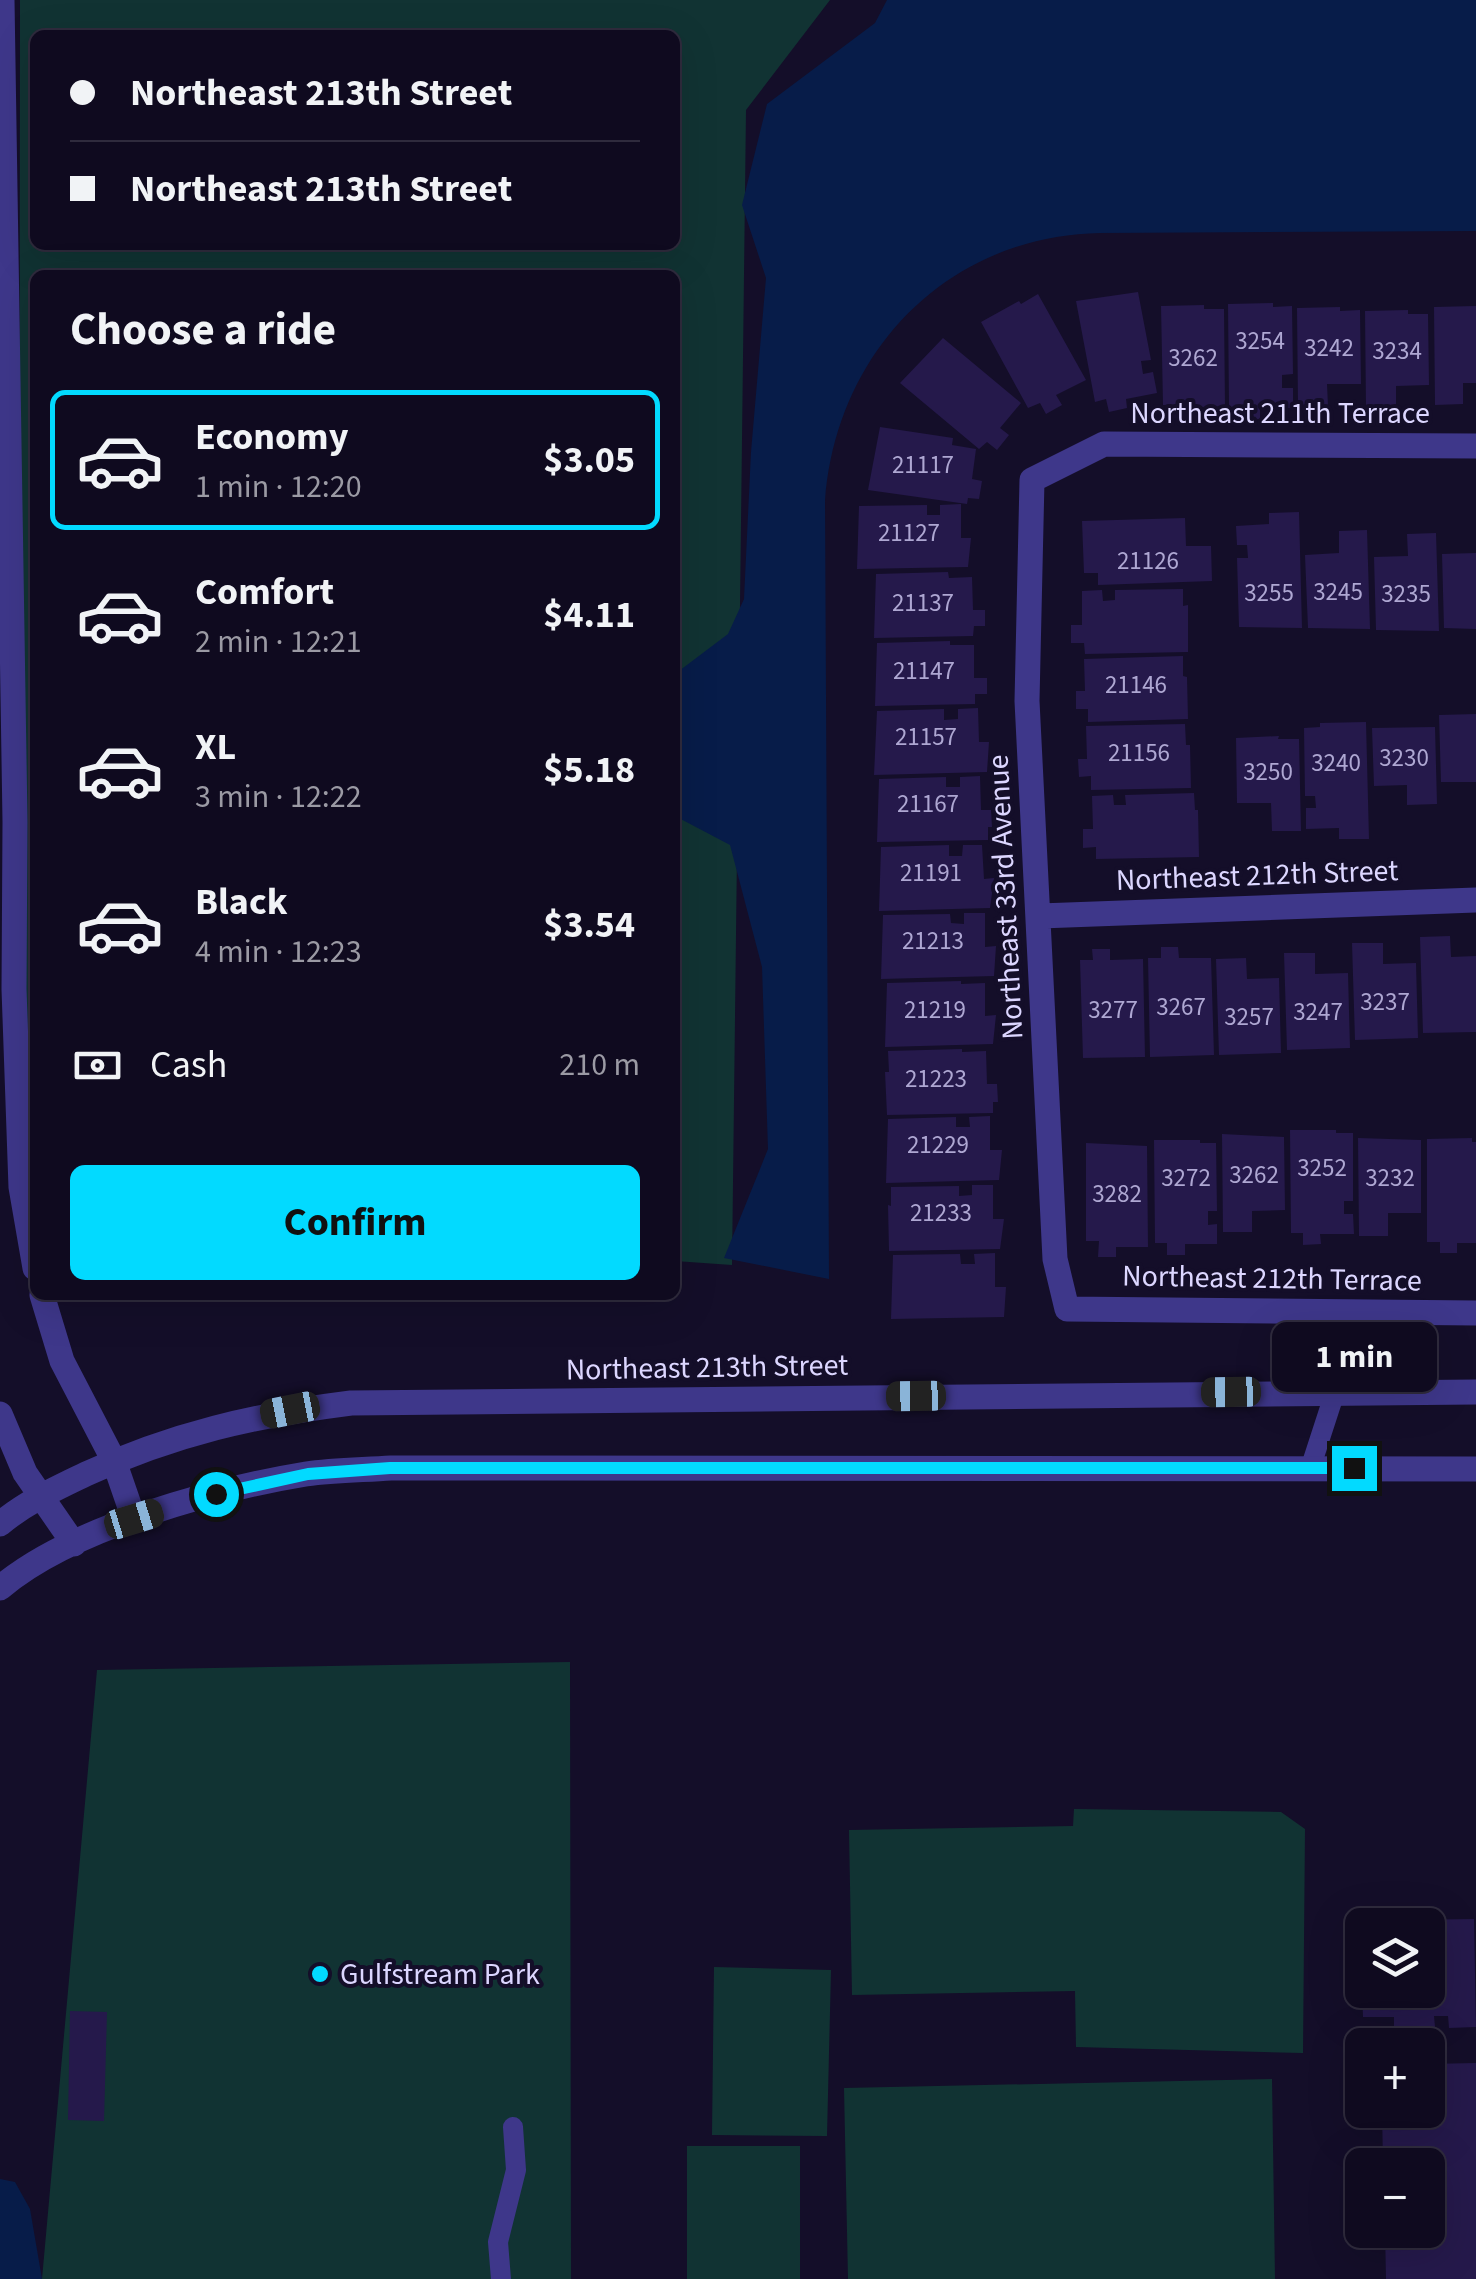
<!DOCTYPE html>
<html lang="en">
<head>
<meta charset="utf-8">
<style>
  body { margin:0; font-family:"Source Sans 3",sans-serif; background:#1d182c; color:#f1f3f6; height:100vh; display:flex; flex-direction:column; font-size:38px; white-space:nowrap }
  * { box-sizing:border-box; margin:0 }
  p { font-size:32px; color:#9b9aa4 }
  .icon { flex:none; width:55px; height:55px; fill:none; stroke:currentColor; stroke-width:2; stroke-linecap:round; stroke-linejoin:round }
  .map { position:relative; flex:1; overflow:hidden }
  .details { position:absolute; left:30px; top:270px; width:650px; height:1030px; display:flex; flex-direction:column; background:#0f0a1f; border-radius:15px; box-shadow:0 10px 40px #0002,0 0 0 2px #2f2b3d }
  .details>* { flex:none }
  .top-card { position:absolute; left:30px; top:30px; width:650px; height:220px; border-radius:15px; box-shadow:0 10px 40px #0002,0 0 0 2px #2f2b3d; display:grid; align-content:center; height:220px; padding:0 40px; background:#0f0a1f }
  .controls { position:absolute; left:1345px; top:1908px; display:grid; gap:20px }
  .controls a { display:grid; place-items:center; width:100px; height:100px; border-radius:15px; background:#0f0a1f; box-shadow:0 10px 40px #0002,0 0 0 2px #2f2b3d; font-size:50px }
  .end { position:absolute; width:45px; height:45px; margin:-22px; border:12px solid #02daff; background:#111; box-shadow:0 0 0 5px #111 }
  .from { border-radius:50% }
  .bubble { position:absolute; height:70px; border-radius:15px; background:#0f0a1f; box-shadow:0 10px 40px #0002,0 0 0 2px #2f2b3d; font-size:32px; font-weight:700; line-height:70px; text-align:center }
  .car { position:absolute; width:30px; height:60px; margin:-30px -15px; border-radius:12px; box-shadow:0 0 8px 2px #0007; background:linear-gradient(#222 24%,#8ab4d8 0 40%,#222 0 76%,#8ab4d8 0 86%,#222 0) }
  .top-card b { display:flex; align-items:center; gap:35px; height:95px; font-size:38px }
  .top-card b+b { border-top:2px solid #2f2b3d }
  .top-card i { width:25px; height:25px; background:#f1f3f6 }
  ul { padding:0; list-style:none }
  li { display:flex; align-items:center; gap:30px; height:140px; margin:0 20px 15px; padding:0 20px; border:5px solid transparent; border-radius:15px }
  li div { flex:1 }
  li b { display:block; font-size:38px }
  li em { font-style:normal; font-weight:700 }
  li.active { border-color:#02daff }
  li>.icon { width:90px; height:90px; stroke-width:1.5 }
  h2 { padding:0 40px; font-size:45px; line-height:120px }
  .pay { display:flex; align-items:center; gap:25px; height:110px; padding:0 40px; font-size:38px }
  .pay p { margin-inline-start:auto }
  .button { display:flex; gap:20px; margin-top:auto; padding:20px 40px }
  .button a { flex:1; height:115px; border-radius:15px; background:#02daff; color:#111; font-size:40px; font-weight:700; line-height:115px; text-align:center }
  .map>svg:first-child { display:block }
  .green { fill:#133; fill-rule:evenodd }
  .water { fill:#071c49 }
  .building { fill:#25194b }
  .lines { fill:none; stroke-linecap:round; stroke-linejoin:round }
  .service { stroke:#3e378a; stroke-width:20 }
  .minor { stroke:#3e378a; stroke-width:25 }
  .tertiary { stroke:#3e378a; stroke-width:25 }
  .route { stroke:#02daff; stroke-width:12 }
  .poi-dot { fill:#02daff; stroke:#140e29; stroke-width:4 }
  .labels { text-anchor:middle; stroke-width:8; stroke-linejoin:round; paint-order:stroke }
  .number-label { font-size:25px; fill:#aea7d2 }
  .street-label { font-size:30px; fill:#dcd6ff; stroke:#140e29 }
  .poi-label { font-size:30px; fill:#dcd6ff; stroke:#140e29; text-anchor:start }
</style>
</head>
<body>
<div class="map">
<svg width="1476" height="2279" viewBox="0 0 1476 2279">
  <rect width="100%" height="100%" fill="#140e29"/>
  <!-- green -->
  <path class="green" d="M20 0H830L746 110 732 1265 675 1261V275H35V1162L19 1110ZM35 35H675V245H35Z
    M570 1662 571 2279H42L97 1670Z
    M1074 1809 1281 1812 1305 1829 1303 2053 1076 2047 1075 1991 852 1995 849 1830 1073 1826Z
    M714 1967 831 1970 827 2136 712 2135Z
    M1272 2079 1275 2279H848L844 2088Z
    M687 2146H800V2279H687Z"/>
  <!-- water -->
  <path class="water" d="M887 0H1476V231L1100 233C947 236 836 352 825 501L829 1279 724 1258 768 1149 762 967 730 845 675 816V674L728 634 744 599 751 452 766 278 742 205 767 104 875 23Z
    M0 2179 15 2182 30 2209 42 2279H0Z"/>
  <!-- building -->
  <path class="building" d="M1138 292 1151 360 1141 361 1143 374 1153 372 1157 393 1126 399 1127 408 1109 412 1106 399 1095 402 1076 301Z
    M1038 294 1086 380 1056 395 1062 405 1046 414 1040 403 1028 408 981 322 1019 301 1021 304Z
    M1273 303V307L1292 306 1293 374 1282 375V388H1293V408H1260V419L1242 420V407H1229L1228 304Z
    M1204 305V309H1224L1225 407 1191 408V418H1173L1172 405H1163L1161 306Z
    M1476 306V383H1463V404L1435 405 1434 307Z
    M1340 307V311L1360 310 1361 384H1327L1328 406H1298L1297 308Z
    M1408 310V314H1428L1429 385 1396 386V409H1366L1365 311Z
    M943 338 1021 403 1000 428 1009 435 997 450 987 442 979 449 900 383Z
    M880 427 953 438 952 445 976 449 972 479 982 481 979 499 968 498 967 504 868 490Z
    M961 504V538H971L968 567 857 569 859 506 927 505V515H940V505Z
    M1299 512 1302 628 1239 627 1237 558H1248L1247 545H1237L1236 526 1269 524V513Z
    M1185 518 1186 546H1211L1212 581 1098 585V573H1084L1082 521Z
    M1367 530 1370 629 1308 628 1305 555 1339 553V531Z
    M1436 533 1439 631 1376 630 1374 557 1408 556 1407 534Z
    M1476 553V629L1444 628 1442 554Z
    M948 572 949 578 972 577 973 610H985V626H974L973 636 874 638 876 574Z
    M1183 589V606L1188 605V652L1085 654 1084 643H1071V625H1082V591L1102 590 1103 601 1115 600V590Z
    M950 641V645H974V678H987V694H975V704L875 706 877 643Z
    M1183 656V676L1187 677 1188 719 1088 722V709H1076V691H1085L1084 659Z
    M978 708 979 742H989L987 772 874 775 877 711 944 709V720L958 719V709Z
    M1476 714V782H1441L1439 715Z
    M1366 722 1369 839H1339V828L1306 829V808H1316L1315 796H1305L1304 728 1320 727V723Z
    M1185 724 1186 745H1190L1191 788 1091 790V776L1079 777 1078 759H1087L1086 726Z
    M1435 727 1437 804 1407 805V785L1374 786 1372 728Z
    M1279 736 1278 739H1299L1301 831H1272L1271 803H1237L1236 738Z
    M980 776 981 810H991L992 827H988V840L877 842 879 779 946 777V787H960V777Z
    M1194 793 1195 810H1198L1199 857 1096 859V847L1083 848V829H1093L1092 796 1113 795 1114 805H1126L1125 795Z
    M949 845V856H962L963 845H982L984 879 994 878 990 908 879 911 881 847Z
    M964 913H985V947L996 946 994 976 881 979 883 915 950 914 951 923 964 924Z
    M1450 936 1451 957 1476 956V1032L1423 1033 1420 937Z
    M1352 943H1383V964L1416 963 1418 1038 1355 1040Z
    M1161 947H1178L1179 958H1211L1214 1055 1150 1057 1148 958H1161Z
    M1092 949H1110V960L1143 959 1145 1057 1083 1058 1080 960H1093Z
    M1284 953H1315V974L1348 973 1350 1048 1287 1050Z
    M1246 958 1247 979 1279 978 1281 1053 1219 1055 1216 959Z
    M961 981V984L985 983V1016L996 1015 993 1044 885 1047 887 983Z
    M962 1049V1052L986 1051 987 1084H997L998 1102H993V1113L887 1115 885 1072H889L888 1051Z
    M990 1116V1150H1002L999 1180 886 1183 888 1119 956 1117V1127H970L969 1117Z
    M1290 1130H1336V1133H1353V1201H1344V1214H1353L1354 1234H1320L1321 1244 1303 1245V1233H1291Z
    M1222 1134 1284 1137 1285 1210 1252 1211V1232H1223Z
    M1358 1138 1421 1140V1213H1388V1236H1359Z
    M1472 1138V1142H1476V1243H1457V1253H1440V1242H1427V1139Z
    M1154 1140H1200V1143H1216L1217 1211H1208V1225L1217 1224V1244H1185V1255H1167V1243H1155Z
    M1086 1143 1147 1146 1148 1247H1116V1257H1098L1099 1241H1086Z
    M972 1185H993V1219H1004L1000 1249 889 1251 888 1205 891 1206V1187L959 1186V1196L972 1195Z
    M995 1253V1287H1006L1004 1317 891 1319 893 1255 960 1254 961 1264H975L974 1254Z
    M1474 1919 1476 2027 1449 2028 1448 2016H1434L1435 2027 1394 2028V2017H1363L1362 1990H1428V1925H1408V1920Z
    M70 2011 107 2012 104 2121 68 2120Z
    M1476 2063V2279H1386L1385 2230H1428V2165H1383L1382 2110H1428V2064Z"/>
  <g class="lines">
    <!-- service -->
    <path class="service" d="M1310 1469 1335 1392
      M501 2279 498 2242 516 2170 513 2127"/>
    <!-- minor -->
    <path class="minor" d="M1476 446 1104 444 1032 480 1027 701 1055 1259 1067 1309 1476 1313
      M1040 916 1476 900"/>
    <!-- tertiary -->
    <path class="tertiary" d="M2 0 15 822 14 989 21 1187 35 1268
      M42 1295 62 1361 114 1461 134 1519
      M0 1414 25 1473 74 1544
      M0 1524C26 1502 55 1489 86 1474 173 1434 255 1415 351 1403L1476 1392
      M0 1588C70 1528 215 1489 306 1474 334 1470 363 1470 391 1468L1476 1469"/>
  </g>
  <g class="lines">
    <!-- route -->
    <path class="route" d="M216 1494 308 1474 390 1468H1354"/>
  </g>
  <!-- markers -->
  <circle class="poi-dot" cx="320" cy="1974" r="10"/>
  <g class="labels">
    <!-- number labels -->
    <g class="number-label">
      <text x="1260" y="349">3254</text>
      <text x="1329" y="356">3242</text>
      <text x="1397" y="359">3234</text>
      <text x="1193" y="366">3262</text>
      <text x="923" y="473">21117</text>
      <text x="909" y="541">21127</text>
      <text x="1148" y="569">21126</text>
      <text x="1338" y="600">3245</text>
      <text x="1269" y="601">3255</text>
      <text x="1406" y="602">3235</text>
      <text x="923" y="611">21137</text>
      <text x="924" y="679">21147</text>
      <text x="1136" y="693">21146</text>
      <text x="926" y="745">21157</text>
      <text x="1139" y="761">21156</text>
      <text x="1404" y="766">3230</text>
      <text x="1336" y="771">3240</text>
      <text x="1268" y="780">3250</text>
      <text x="928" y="812">21167</text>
      <text x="931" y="881">21191</text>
      <text x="933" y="949">21213</text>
      <text x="1385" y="1010">3237</text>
      <text x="1181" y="1015">3267</text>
      <text x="935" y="1018">21219</text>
      <text x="1113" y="1018">3277</text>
      <text x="1318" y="1020">3247</text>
      <text x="1249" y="1025">3257</text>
      <text x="936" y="1087">21223</text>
      <text x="938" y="1153">21229</text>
      <text x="1322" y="1176">3252</text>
      <text x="1254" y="1183">3262</text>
      <text x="1186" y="1186">3272</text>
      <text x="1390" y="1186">3232</text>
      <text x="1117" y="1202">3282</text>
      <text x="941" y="1221">21233</text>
    </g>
    <!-- street labels -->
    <g class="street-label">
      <text x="1280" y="423">Northeast 211th Terrace</text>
      <text transform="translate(1257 875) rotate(-2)" y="10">Northeast 212th Street</text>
      <text transform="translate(1005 897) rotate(-93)" y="10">Northeast 33rd Avenue</text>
      <text transform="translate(1272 1278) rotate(1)" y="10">Northeast 212th Terrace</text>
      <text transform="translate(707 1367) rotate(-1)" y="10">Northeast 213th Street</text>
    </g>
    <!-- poi labels -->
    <g class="poi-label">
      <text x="340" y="1984">Gulfstream Park</text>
    </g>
  </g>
</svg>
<div class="controls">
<a><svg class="icon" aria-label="layers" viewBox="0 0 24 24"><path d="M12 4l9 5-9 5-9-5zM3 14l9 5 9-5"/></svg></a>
<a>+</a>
<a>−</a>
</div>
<i class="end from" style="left:216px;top:1494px"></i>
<i class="end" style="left:1354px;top:1468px"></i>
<div class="bubble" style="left:1272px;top:1322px;width:165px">1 min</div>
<i class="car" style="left:1231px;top:1392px;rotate:269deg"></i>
<i class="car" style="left:916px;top:1396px;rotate:269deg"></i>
<i class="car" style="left:290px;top:1410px;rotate:259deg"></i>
<i class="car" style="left:134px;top:1519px;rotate:73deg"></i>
<div class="top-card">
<b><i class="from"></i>Northeast 213th Street</b>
<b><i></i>Northeast 213th Street</b>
</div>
<section class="details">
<h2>Choose a ride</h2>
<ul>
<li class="active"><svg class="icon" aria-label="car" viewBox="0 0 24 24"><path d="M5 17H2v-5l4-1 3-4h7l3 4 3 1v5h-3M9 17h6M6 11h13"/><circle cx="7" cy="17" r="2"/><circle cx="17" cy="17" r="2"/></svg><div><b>Economy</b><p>1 min · 12:20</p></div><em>$3.05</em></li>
<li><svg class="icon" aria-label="car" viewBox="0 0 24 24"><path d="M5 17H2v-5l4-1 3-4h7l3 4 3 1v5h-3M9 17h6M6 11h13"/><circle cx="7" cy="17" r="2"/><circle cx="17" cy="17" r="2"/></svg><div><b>Comfort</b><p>2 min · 12:21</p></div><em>$4.11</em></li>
<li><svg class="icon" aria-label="car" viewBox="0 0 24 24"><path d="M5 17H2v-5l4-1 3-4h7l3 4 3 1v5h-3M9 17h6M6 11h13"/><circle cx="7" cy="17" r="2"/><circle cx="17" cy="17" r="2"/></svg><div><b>XL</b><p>3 min · 12:22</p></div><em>$5.18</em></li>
<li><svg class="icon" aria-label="car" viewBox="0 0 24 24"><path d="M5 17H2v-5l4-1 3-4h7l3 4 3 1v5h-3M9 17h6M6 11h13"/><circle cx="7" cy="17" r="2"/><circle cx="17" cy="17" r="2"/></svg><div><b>Black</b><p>4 min · 12:23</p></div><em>$3.54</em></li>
</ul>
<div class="pay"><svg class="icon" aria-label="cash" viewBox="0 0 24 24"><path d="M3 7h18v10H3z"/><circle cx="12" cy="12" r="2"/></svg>Cash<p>210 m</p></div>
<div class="button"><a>Confirm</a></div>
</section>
</div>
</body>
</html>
